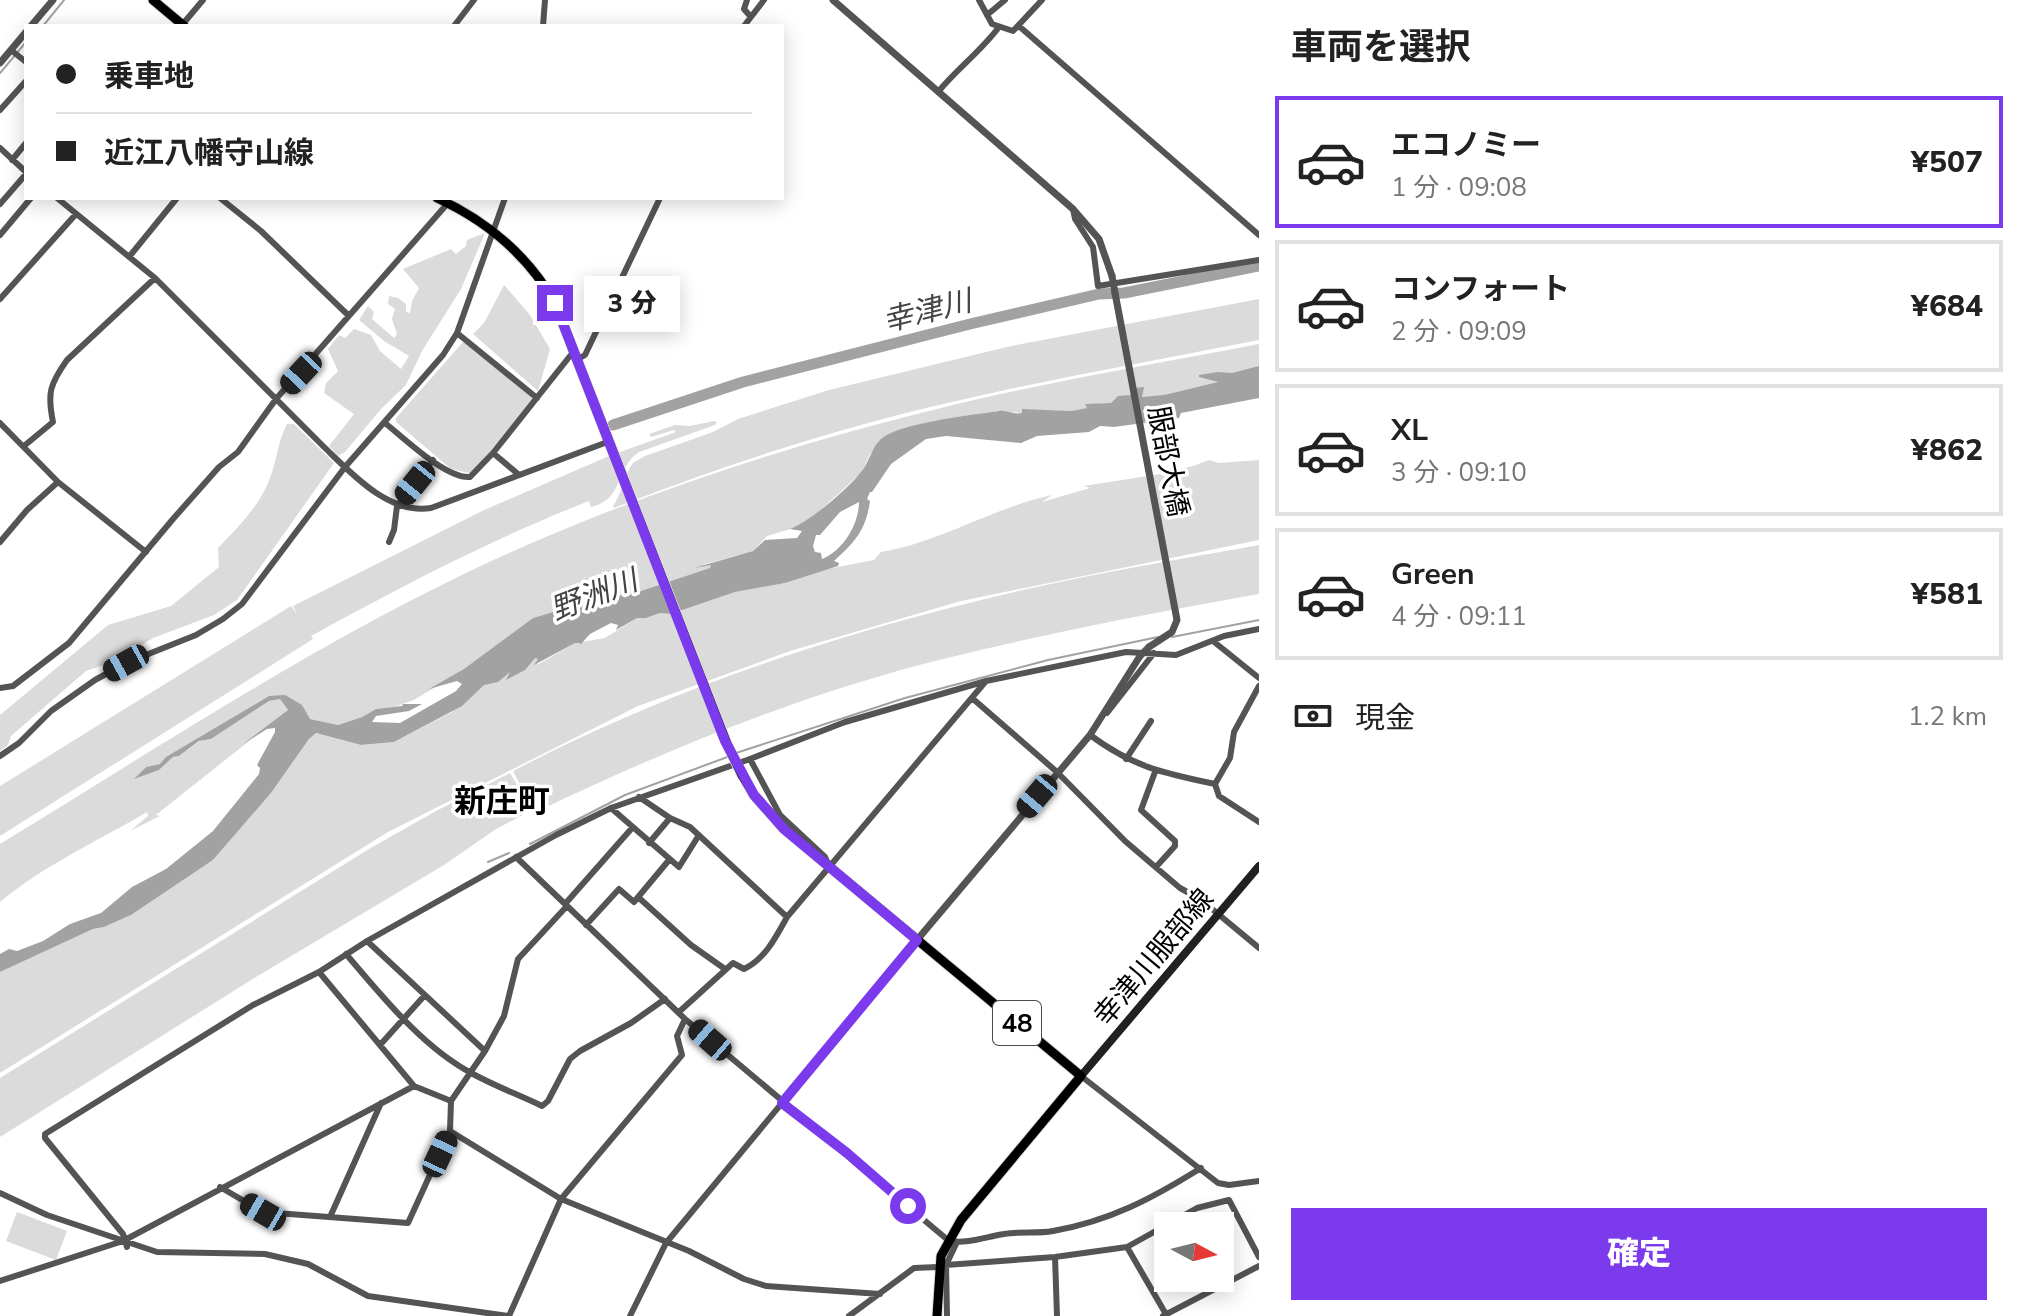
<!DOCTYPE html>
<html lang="ja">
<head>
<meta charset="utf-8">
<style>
  body { margin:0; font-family:"Nunito Sans","Noto Sans JP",sans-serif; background:#f2f2f2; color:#222; height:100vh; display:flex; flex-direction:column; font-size:30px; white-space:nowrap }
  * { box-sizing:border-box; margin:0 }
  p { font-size:26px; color:#767676 }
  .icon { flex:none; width:44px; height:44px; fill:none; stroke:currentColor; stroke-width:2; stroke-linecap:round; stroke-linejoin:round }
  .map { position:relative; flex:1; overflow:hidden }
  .sheet { display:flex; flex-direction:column; background:#fff; width:760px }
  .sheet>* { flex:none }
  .banner { position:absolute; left:24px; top:24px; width:760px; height:176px; border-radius:0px; box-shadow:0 4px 20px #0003; display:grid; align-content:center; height:176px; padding:0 32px; background:#fff }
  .needle { width:52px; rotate:97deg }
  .buttons { position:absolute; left:1154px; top:1212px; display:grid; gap:16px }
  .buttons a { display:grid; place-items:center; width:80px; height:80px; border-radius:0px; background:#fff; box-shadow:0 4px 20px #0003; font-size:40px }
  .end { position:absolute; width:36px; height:36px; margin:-18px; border:10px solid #7c3aed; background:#fff; box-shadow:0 0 0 4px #fff }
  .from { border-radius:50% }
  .bubble { position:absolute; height:56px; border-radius:0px; background:#fff; box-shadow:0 4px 20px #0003; font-size:26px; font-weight:800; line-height:56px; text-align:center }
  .car { position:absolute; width:24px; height:48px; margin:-24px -12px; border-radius:10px; box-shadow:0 0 6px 2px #0007; background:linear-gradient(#222 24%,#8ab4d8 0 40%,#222 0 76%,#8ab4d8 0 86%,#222 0) }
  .banner b { display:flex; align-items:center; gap:28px; height:76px; font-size:30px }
  .banner b+b { border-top:2px solid #e0e0e0 }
  .banner i { width:20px; height:20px; background:#222 }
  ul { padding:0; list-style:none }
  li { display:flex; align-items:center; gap:24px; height:132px; margin:0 16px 12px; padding:0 16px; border:4px solid #e0e0e0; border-radius:0px }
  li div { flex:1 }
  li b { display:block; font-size:30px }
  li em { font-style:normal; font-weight:800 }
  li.active { border-color:#7c3aed }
  li>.icon { width:72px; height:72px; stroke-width:1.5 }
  h2 { padding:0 32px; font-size:36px; line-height:96px }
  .pay { display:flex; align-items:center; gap:20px; height:88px; padding:0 32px; font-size:30px }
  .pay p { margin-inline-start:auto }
  .cta { display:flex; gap:16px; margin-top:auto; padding:16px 32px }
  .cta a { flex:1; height:92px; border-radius:0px; background:#7c3aed; color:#fff; font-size:32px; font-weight:800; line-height:92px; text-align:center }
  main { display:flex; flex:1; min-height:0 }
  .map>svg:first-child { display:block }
  .green { fill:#dbdbdb }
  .water { fill:#a2a2a2; fill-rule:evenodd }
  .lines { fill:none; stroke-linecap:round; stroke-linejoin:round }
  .stream { stroke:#a2a2a2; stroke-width:2 }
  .river { stroke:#a2a2a2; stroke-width:11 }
  .primary-casing { stroke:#dbdbdb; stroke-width:11 }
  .minor { stroke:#545454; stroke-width:6 }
  .tertiary { stroke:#545454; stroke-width:7 }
  .secondary { stroke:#212121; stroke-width:8 }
  .primary { stroke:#000; stroke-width:9 }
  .primary-bridge-casing { stroke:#dbdbdb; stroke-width:11; stroke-linecap:butt }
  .tertiary-bridge { stroke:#545454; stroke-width:7 }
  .primary-bridge { stroke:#000; stroke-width:9 }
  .route { stroke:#7c3aed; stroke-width:10 }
  .labels { text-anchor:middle; stroke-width:7; stroke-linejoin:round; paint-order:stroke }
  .shield { fill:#fff; stroke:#4c4c4c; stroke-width:2 }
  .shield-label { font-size:26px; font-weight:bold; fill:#000 }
  .street-label { font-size:28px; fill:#000; stroke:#fff }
  .water-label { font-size:30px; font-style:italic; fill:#434343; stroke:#fff }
  .quarter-label { font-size:32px; font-weight:bold; fill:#000; stroke:#fff }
</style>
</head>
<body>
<main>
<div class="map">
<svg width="1259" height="1316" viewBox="0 0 1259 1316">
  <rect width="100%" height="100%" fill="#fff"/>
  <!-- green -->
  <path class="green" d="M485 233 461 289 422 351 406 385 381 409 345 452 338 456 329 446 354 414 324 393 326 383 338 371 328 349 339 335 345 338 354 329 371 335 380 351 401 369 409 356 384 341 359 320 368 306 374 312 372 319 394 338 397 334 392 319 395 309 388 304 389 296 398 298 406 304V312L410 313 412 301 419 288 403 269 451 249 456 254 466 246 467 240Z
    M504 285 530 315 550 349 538 391 473 334 484 323Z
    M1259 299V340C1154 361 1048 379 943 404 831 430 722 466 614 508L613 506C623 492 623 476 633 463L645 456 713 432 738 419 829 390 1011 346Z
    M464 341 532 395V399L476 469 469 473 451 469 396 422V418Z
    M1259 344V366C1251 369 1240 373 1232 373 1220 373 1210 372 1199 377L1219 382 1164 395 1148 398 1131 395 1111 403 1086 405 1088 408 1071 411 1023 410V413L999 411 910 427 888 435 870 454 862 472 804 525 767 536 753 551 702 565H712L711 568 626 596 612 593 574 614 553 612 533 618 465 669 414 700 394 707 376 709 362 717 338 725 310 719 285 696H269L161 764 146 767 136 778 159 770 173 757 179 756 200 741 211 739 269 701 280 699 288 710 156 815 160 816 130 831 148 816 147 812C98 841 44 865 0 902V844C164 744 325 637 500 557 644 492 796 443 949 406 1051 381 1156 364 1259 344Z
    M714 421 717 422 715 425 639 452C614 469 625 499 591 507L589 501C492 539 402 586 311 636L313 639 0 836V786L291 606 297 614 293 606 482 511 609 456 676 432 674 430 651 437 649 434 675 425 690 426Z
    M287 424H294L334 463 237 600 214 615 153 638 115 661 86 671 11 736 8 745 0 751V715L108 625 171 606 219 567 218 548C239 526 259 507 270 478 277 460 278 441 287 424Z
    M1210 460 1218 463 1259 460V540L961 601 790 651 638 706 388 832 0 1073V972L93 929 104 927 131 915 213 860 271 793 309 739 316 733 361 745 394 742 452 712 484 685 535 658 538 659 537 665 575 643 605 638 637 618H646L660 613 672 614 735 592 785 583 817 571 874 560 881 552C941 542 992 508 1052 495L1042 502 1090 488 1084 486 1160 474C1172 467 1183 470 1196 465 1201 463 1205 461 1210 460Z
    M1259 545V594C1153 613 1048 633 943 659 802 694 665 750 534 813L513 771C658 695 815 641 973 602 1067 578 1164 562 1259 545Z
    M510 773 526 800 528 808 525 814 496 829 444 865 256 977 0 1137V1078L369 849 436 811Z
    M17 1212 67 1231 56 1260 6 1241Z"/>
  <!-- water -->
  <path class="water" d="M1259 366V398L1181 413 1179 418 1114 427 1100 426 1089 432 1037 436 1021 443 946 436 926 439 891 464 872 492H870L867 499 870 501C866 530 855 542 834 561L839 563 838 566 785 583 735 592 671 614 660 613 646 618H637L616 630 618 625 611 623 590 634 580 645V643H575L534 665 538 659 535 658 525 670 506 680 510 672 498 682 484 685 462 706 394 742 361 745 316 733 309 739 271 793 213 860 131 915 104 927 93 929 0 972V954L9 949 17 951 43 941 70 924 101 913 132 887 166 869 213 831 259 774 260 768 257 765 275 732V728L267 729 243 744 288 710 280 699 269 701 211 739 199 741 179 756 173 757 159 770 134 779 146 767 160 764 166 757 269 696 285 695 302 705 310 719 338 725 362 717 376 709 402 706 403 704H422L409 711 376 716 372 722 400 723 456 691 462 684 457 681 429 689 464 669 533 618 553 612 573 614C586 598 607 592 626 596L710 568 711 565 694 568 753 551 765 540 797 538 802 531 790 529C809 522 848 489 861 472 869 463 871 449 880 440 897 423 973 415 999 411 1008 410 1013 415 1022 413V409L1071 411 1087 408 1085 404 1111 403 1118 396 1131 395 1135 388 1144 387 1142 397 1164 395 1218 382 1199 377V375L1218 372 1232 373ZM859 502C859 524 843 551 822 559L821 553 815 552 813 546 816 535H820L840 512Z"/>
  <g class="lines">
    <!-- stream -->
    <path class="stream" d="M43 26 64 0
      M0 73 26 42
      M1172 637 1259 620
      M736 753 905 698 1048 660 1158 637
      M530 844 625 795 730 756
      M488 862 509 853"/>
    <!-- river -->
    <path class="river" d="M613 425 743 382 970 324 1099 294 1124 293 1259 266"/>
    <!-- primary casing -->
    <g class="primary-casing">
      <path id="primary" d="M153 0 184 26
        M437 198C487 221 527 254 555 303L727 744
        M742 775 754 795 784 829 1081 1076 961 1220 941 1256 937 1316"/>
    </g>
    <!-- minor -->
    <path class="minor" d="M747 0 744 9 750 16
      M979 0 992 24 1013 31 1042 0
      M987 15 1005 0
      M182 25 203 0
      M454 26 474 0
      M543 26 545 0
      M744 26 764 0
      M1020 27 1259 235
      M11 50 26 62
      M938 92C957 69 981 51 999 27
      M0 110 26 81
      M0 148 26 172
      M12 160 26 143
      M57 198 155 278 324 447C352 474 389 515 431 508L610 441
      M220 198 261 231 349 316
      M0 204 26 174
      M1073 209 1075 219 1093 247 1098 286 1259 260
      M0 235 31 198
      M129 257 177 198
      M0 299 76 214
      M457 333 537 398
      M578 359 585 355 660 198
      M0 423 58 482 146 552
      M385 423C404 438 446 479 470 477L493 453 570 356
      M24 446 53 422C47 393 50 384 67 360L155 278
      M493 453 518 474
      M0 542 27 510 58 482
      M389 542 394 530 397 506 433 460
      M1213 641 1259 678
      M0 688 13 686 69 643 173 519 219 467 238 452 276 399 448 203
      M972 698 1057 772 1125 841 1180 888 1200 899 1259 948
      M1107 713 1154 653
      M1090 735C1133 767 1163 773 1215 784L1219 796 1259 822
      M0 756 19 743 51 711 95 680 126 663 196 635 223 619 242 604 345 467 443 355 457 333 505 198
      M750 759 780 815 825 857 828 864
      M1126 759 1151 721
      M1155 772 1141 810 1175 841V846L1156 867
      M1215 784 1230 758 1234 732 1259 686
      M639 797 670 818 690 827 787 917
      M611 808 679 867 699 835
      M649 843 670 818
      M516 857 685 1019 949 1241C968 1244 985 1237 1004 1234 1020 1231 1037 1234 1053 1231 1110 1221 1153 1198 1201 1168
      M638 897 691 945 725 969
      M565 904 632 828
      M586 925 619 889 634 902 669 860
      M367 941 485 1051
      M346 954C382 996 423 1048 473 1074 495 1086 519 1095 542 1106L548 1101 570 1059 580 1051 631 1023 665 999
      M319 972 414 1086 451 1101
      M680 1011 733 963 744 969C765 959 776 937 787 917L986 681
      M380 1045 425 995
      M1081 1076 1218 1183 1229 1185 1259 1181
      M450 1131 561 1199 689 1251 744 1279 766 1286 880 1294
      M220 1187 263 1212 408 1223 450 1131 451 1101 485 1051 504 1016 518 959 567 906
      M0 1193 47 1215 157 1252 265 1254 308 1264 368 1296 508 1316
      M330 1217 381 1103
      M127 1247 123 1234 45 1138V1134L253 1005 319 972 367 941 556 835 611 808 750 759 845 722 986 681 1126 652 1176 655 1224 636 1259 629
      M1127 1247 1167 1316
      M1055 1257 1057 1316
      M946 1265 1055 1257 1127 1247 1197 1208 1229 1200 1259 1257
      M0 1281 123 1241 414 1086
      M509 1316 561 1199 682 1055 677 1036 685 1019
      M630 1316 666 1243 917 940
      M849 1316 914 1268 938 1267
      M947 1316 946 1265 957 1242
      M1163 1316 1259 1266"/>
    <!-- tertiary -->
    <path class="tertiary" d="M833 0 1073 209 1099 239 1112 276
      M31 26 53 0
      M0 63 26 32
      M1115 293 1177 620 1172 632 1149 647
      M917 940 1090 735 1140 656"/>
    <!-- secondary -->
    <path class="secondary" d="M1081 1076 1259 866"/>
    <!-- primary -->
    <use href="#primary" class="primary"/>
    <!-- primary-bridge casing -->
    <g class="primary-bridge-casing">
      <path id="primary-bridge" d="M727 744 742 775"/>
    </g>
    <!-- tertiary-bridge -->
    <path class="tertiary-bridge" d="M1112 276 1115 293
      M1140 656 1149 647"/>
    <!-- primary-bridge -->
    <use href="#primary-bridge" class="primary-bridge"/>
  </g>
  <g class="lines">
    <!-- route -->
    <path class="route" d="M555 303 725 741 754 795 784 829 917 940 782 1103 847 1153 908 1206"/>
  </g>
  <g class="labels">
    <!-- shield labels -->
    <rect class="shield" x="993" y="1001" width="48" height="44" rx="6"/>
    <g class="shield-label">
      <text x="1017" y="1032">48</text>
    </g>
    <!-- street labels -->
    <g class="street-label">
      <text transform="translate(1169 461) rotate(79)" y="10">服部大橋</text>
      <text transform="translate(1153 957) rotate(-50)" y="10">幸津川服部線</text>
    </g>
    <!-- water labels -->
    <g class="water-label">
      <text transform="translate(927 311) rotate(-14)" y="10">幸津川</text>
      <text transform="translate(594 595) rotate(-21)" y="10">野洲川</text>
    </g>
    <!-- quarter labels -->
    <g class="quarter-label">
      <text x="502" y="812">新庄町</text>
    </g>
  </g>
</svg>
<div class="buttons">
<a><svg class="needle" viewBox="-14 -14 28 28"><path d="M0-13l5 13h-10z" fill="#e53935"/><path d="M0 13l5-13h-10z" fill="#767676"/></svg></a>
</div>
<i class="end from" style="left:908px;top:1206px"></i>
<i class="end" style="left:555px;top:303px"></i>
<div class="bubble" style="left:584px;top:276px;width:96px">3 分</div>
<i class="car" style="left:301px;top:373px;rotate:223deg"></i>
<i class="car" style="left:415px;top:483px;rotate:219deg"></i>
<i class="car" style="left:126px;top:663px;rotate:241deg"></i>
<i class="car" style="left:1037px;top:796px;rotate:220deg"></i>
<i class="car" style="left:710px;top:1040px;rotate:311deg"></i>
<i class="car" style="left:440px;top:1154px;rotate:25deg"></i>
<i class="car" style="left:263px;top:1212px;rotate:300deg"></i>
<div class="banner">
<b><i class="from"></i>乗車地</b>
<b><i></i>近江八幡守山線</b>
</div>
</div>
<section class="sheet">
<h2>車両を選択</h2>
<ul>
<li class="active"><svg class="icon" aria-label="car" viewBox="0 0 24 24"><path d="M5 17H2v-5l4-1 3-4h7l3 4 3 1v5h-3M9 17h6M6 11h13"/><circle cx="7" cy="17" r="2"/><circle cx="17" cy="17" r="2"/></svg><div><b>エコノミー</b><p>1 分 · 09:08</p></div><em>¥507</em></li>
<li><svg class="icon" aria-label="car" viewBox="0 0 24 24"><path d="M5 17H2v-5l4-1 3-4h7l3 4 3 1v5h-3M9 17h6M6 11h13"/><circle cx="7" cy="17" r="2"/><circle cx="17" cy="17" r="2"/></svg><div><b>コンフォート</b><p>2 分 · 09:09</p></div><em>¥684</em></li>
<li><svg class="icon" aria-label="car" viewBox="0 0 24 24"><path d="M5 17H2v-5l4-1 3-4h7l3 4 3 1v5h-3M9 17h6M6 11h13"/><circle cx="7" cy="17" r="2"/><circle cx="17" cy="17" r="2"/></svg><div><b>XL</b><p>3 分 · 09:10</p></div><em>¥862</em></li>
<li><svg class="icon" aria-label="car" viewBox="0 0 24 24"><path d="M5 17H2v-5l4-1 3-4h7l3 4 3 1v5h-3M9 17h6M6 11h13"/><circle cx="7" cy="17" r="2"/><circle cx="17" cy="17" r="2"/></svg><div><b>Green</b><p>4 分 · 09:11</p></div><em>¥581</em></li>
</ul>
<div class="pay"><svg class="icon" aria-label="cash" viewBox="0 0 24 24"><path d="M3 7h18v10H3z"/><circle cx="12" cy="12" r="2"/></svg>現金<p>1.2 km</p></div>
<div class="cta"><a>確定</a></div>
</section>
</main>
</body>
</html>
